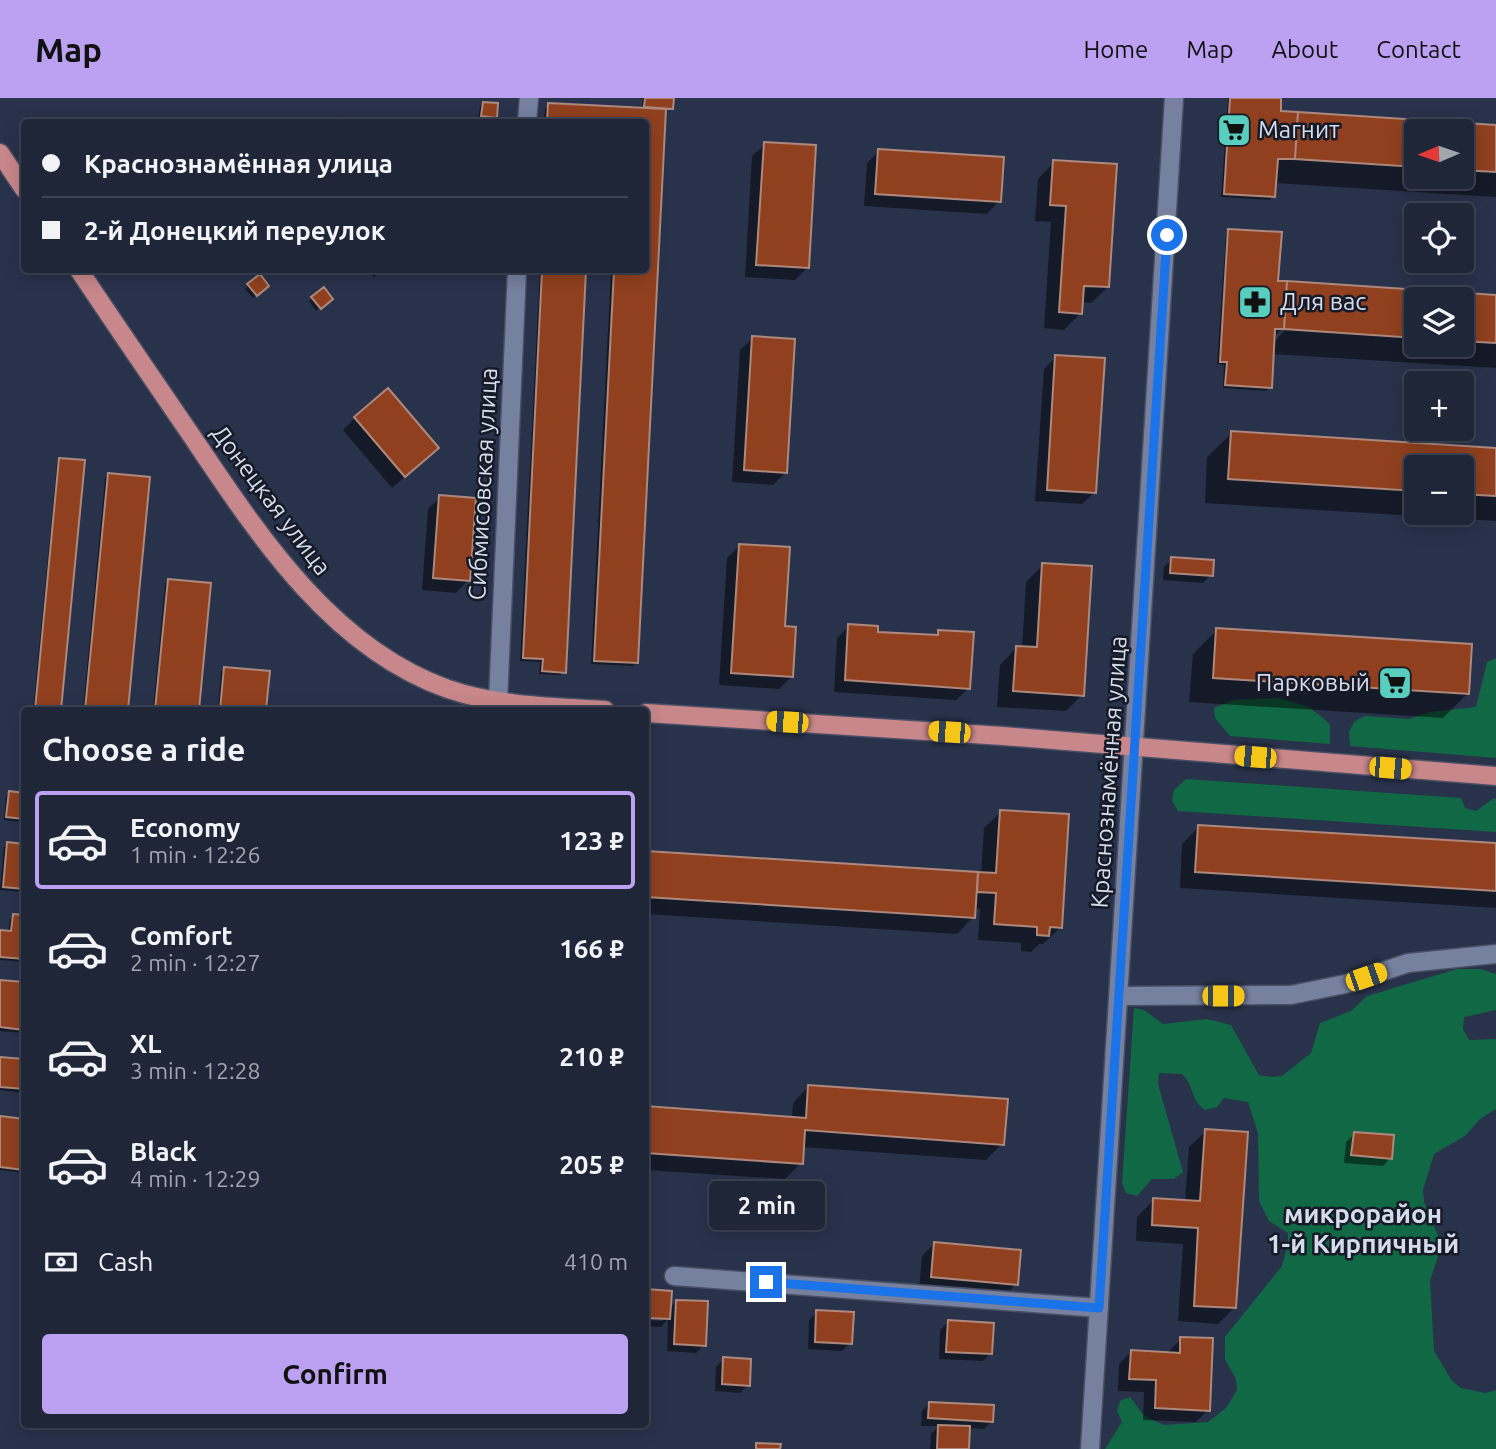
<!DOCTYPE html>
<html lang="en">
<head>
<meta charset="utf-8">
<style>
  body { margin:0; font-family:Ubuntu,sans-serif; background:#272e40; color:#f1f3f6; height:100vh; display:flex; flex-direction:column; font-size:26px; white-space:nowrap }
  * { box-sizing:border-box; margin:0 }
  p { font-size:23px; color:#a1a5ae }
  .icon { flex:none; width:38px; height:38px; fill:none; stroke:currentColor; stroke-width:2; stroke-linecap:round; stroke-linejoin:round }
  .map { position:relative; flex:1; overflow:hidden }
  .drawer { position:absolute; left:21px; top:609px; width:628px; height:721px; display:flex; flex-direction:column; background:#1f2638; border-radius:7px; box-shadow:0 4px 18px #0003,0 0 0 2px #3c4353 }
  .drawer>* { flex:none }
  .banner { position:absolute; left:21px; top:21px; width:628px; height:154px; border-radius:7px; box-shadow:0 4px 18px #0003,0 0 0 2px #3c4353; display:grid; align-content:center; height:154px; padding:0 21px; background:#1f2638 }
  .needle { width:46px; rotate:268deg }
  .tools { position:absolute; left:1404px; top:21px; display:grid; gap:14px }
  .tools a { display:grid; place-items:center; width:70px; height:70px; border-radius:7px; background:#1f2638; box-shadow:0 4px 18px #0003,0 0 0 2px #3c4353; font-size:35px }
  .end { position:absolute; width:32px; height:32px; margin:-16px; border:9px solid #1a73e8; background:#fff; box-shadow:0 0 0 4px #fff }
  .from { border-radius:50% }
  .bubble { position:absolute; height:49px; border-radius:7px; background:#1f2638; box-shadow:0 4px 18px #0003,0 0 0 2px #3c4353; font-size:23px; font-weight:600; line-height:49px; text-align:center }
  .car { position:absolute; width:21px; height:42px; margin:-21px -10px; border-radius:9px; box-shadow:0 0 5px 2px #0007; background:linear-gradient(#f5c518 24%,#345 0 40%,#f5c518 0 76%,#345 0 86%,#f5c518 0) }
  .banner b { display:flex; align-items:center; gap:24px; height:66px; font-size:26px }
  .banner b+b { border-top:2px solid #3c4353 }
  .banner i { width:18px; height:18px; background:#f1f3f6 }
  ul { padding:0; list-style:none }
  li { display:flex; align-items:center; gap:21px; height:98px; margin:0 14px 10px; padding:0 7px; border:4px solid transparent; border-radius:7px }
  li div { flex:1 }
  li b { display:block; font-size:26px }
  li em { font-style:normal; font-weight:600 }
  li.active { border-color:#bca0f2 }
  li>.icon { width:63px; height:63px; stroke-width:1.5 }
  h2 { padding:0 21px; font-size:32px; line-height:84px }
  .pay { display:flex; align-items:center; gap:18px; height:77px; padding:0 21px; font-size:26px }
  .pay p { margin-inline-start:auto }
  .action { display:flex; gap:14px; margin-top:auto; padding:14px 21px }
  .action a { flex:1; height:80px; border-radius:7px; background:#bca0f2; color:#111; font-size:28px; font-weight:600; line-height:80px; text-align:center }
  header { display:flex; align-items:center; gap:42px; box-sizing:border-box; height:98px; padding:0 35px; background:#bca0f2; color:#111 }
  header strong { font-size:33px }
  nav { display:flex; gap:38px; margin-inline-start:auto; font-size:24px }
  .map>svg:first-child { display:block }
  .green { fill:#106845 }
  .shadow { fill:#0007; fill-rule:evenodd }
  .building { fill:#90401e; stroke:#ac897c; stroke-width:2 }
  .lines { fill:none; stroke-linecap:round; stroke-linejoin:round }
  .minor-casing { stroke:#484f65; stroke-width:21 }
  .major-casing { stroke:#484f65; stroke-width:21 }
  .minor { stroke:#76819f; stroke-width:18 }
  .major { stroke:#c8878a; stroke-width:18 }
  .route { stroke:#1a73e8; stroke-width:9 }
  .labels { text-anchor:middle; stroke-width:5; stroke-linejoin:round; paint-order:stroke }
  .poi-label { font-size:24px; fill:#d4dbeb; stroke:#161a26; text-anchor:start }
  .street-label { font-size:24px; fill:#d4dbeb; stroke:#161a26 }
  .neighbourhood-label { font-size:26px; font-weight:bold; fill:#d4dbeb; stroke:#161a26 }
</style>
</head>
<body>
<header>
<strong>Map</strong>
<nav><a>Home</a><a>Map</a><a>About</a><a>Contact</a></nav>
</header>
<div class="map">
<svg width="1496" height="1351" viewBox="0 0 1496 1351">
  <rect width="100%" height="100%" fill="#29324b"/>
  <!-- green -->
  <path class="green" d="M1496 560V660L1350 648 1349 634 1354 624 1364 618 1409 621 1430 614 1476 609 1487 564Z
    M1279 600 1309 609 1330 626V646L1230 638 1215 620 1214 610 1234 602Z
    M1186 681 1461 700 1465 710 1476 713 1494 700 1496 701V734L1178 713 1172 703 1174 692Z
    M1457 871H1481L1496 876V912L1464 919 1463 931 1469 942 1496 941V1011L1480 1021 1465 1038 1434 1056 1423 1092 1424 1104 1442 1147 1430 1182 1434 1253 1452 1283 1461 1290 1485 1295 1496 1292V1351H1105L1122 1324 1117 1313 1120 1303 1130 1299 1144 1318 1164 1327 1208 1324 1226 1310 1237 1292 1236 1281 1225 1261V1239L1282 1168 1288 1146V1135L1269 1123 1259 1103 1258 1035 1248 1004 1224 1000 1217 1009 1205 1012C1190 1002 1195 988 1182 976L1159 975 1158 986 1183 1074 1174 1081H1152L1137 1098 1126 1095 1122 1085 1134 910 1144 912 1163 926 1207 921 1231 927 1259 977 1271 979 1282 978 1311 955 1320 925 1351 913 1367 898Z"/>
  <!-- shadow -->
  <path class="shadow" d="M643 0H672L671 11 664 14 637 564 633 568 591 566 611 172H646V24H544L545 11 549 7 642 12Z
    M1228 0H1280L1279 15 1496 29V99L1274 85 1273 98 1270 102 1221 99ZM1416 33H1461V79H1416Z
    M483 5 495 20 492 23 478 21 480 9Z
    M338 18 343 24H330Z
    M765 46 807 170 795 182 745 179 752 58Z
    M879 53 999 103 987 116 864 108 867 65Z
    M1054 64 1108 189 1091 205 1081 204V215L1064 232 1044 230 1051 124 1035 123 1038 81Z
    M1229 133 1276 184 1496 198V270L1272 256 1270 289 1266 293 1223 290 1224 267 1217 266 1226 136ZM1416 201H1461V247H1416ZM1289 224 1291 226 1270 248 1267 245Z
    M368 172H384L374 179Z
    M540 172H584L564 574 560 577 539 576 540 564 520 563Z
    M248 187 264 191 253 200 245 191Z
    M312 200 327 204 316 213 309 203Z
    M753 240 785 375 773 387 732 384 740 252Z
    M1056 259 1095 394 1082 406 1035 403 1044 271Z
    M355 320 424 362 392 390 343 332Z
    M1232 335 1496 352V423L1205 405 1207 359ZM1416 369H1461V415H1416Z
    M60 362 83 364 59 612H33L57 365Z
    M109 377 148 381 126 612H83L105 380Z
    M440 399 468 482 456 495 422 492 428 411Z
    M739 448 791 579 779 591 719 587 727 460Z
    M1172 461 1211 477 1203 485 1163 482 1164 469Z
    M1043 467 1082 597 1066 613 997 609 1000 567 1016 550H1022L1026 484Z
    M168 483 209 487 197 612H153L165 486Z
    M849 528 876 535 933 539 938 533 969 590 956 602 834 594 837 540Z
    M1217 532 1468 595 1443 620 1189 604 1193 556Z
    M225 570 268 575 264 612H218L221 574Z
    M10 695 24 696V724L4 722 6 698Z
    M1001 714 1060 830 1043 846H1039L1031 854 1021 853V845L978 842 980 811 974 810 973 819 957 836 646 816V754L981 776 984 730Z
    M1199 729 1496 746V810L1180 790 1182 746Z
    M8 746 24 747V794L0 792 4 749Z
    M13 817 24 819V864L0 862V834L8 835 10 821Z
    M0 883 24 886V935L0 933Z
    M0 960 24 963V995L0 992Z
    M809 988 1002 1046 986 1062 802 1049 801 1065 785 1081 646 1072V1010L792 1020 793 1005Z
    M0 1020 24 1022V1075L0 1072Z
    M1206 1033 1234 1210 1218 1226 1178 1223 1183 1146 1136 1143 1137 1119 1154 1102 1185 1104 1189 1049Z
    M1354 1036 1390 1060 1383 1068 1344 1065 1346 1044Z
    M934 1146 1016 1186 1004 1199 919 1191 922 1158Z
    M646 1193 670 1194 669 1211 677 1203 704 1247 696 1255 667 1253 668 1221 661 1229 646 1228V1222L663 1223V1219L646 1218Z
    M817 1214 850 1245 842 1253 808 1251 809 1222Z
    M948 1224 991 1255 983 1263 939 1261 940 1232Z
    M1181 1241 1208 1312 1196 1324 1143 1322 1144 1294 1118 1293 1119 1266 1131 1254 1169 1256V1253Z
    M724 1261 748 1287 740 1295 715 1293 716 1269Z
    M930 1305 992 1323 984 1331 968 1330 967 1351H930L931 1336 939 1328H921L922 1313Z"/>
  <!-- building -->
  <path class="building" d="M645 0H674L673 11 644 9Z
    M1230 0H1281V13L1298 14 1295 61H1278L1275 99 1224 96Z
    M483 4 498 5 497 20 481 18Z
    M548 5 666 11 638 565 594 563 614 172H646V24H547Z
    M1298 14 1496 27V74L1461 72V33H1416V69L1295 61Z
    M764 44 816 47 809 170 756 167Z
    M878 51 1004 59 1001 104 875 96Z
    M1053 62 1117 66 1109 189 1084 188 1082 216 1059 214 1066 108 1050 107Z
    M1228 131 1282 134 1278 183H1287L1284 231H1275L1272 290 1225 287 1227 264H1220Z
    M542 172H586L566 575 542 573 543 561 523 560Z
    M260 176 269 188 257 198 247 186Z
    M1287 183 1496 197V245L1461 243V201H1416V240L1284 231Z
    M324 189 333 201 321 211 311 199Z
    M752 238 795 241 787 375 744 372Z
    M1055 257 1105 260 1096 395 1047 392Z
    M388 290 439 350 405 379 354 319Z
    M1231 333 1496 350V398L1461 396V369H1416V393L1228 381Z
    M59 360 85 362 61 612H35Z
    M108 375 150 379 128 612H85Z
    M439 397 476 400 470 483 433 480Z
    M739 446 790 449 785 528 796 529 793 579 731 575Z
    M1171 459 1214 462 1213 478 1170 475Z
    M1042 465 1092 468 1084 598 1013 593 1016 548 1037 549Z
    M168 481 211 485 199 612H155Z
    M848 526 878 528V534L938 537V532L974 534 970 591 845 582Z
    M1216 530 1472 546 1469 596 1213 580Z
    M224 569 270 573 266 612H220Z
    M9 693 24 695V721L6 719Z
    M1000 712 1069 716 1062 830 1050 829 1049 838 1037 837V829L994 826 996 795 977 794 978 774 996 775Z
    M1198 727 1496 745V793L1195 774Z
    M7 744 24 746V791L3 789Z
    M646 753 978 774 975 820 646 799Z
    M13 816 24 817V861L0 859V832L11 833Z
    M0 882 24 884V932L0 929Z
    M0 959 24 961V991L0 989Z
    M808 987 1008 1001 1004 1047 805 1032 803 1066 646 1055V1008L806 1020Z
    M0 1018 24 1021V1072L0 1069Z
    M1205 1031 1248 1034 1236 1210 1194 1208 1198 1130 1152 1127 1153 1100 1200 1103Z
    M1354 1034 1394 1037 1392 1061 1351 1057Z
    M934 1144 1021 1152 1018 1187 931 1179Z
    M646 1191 672 1193 670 1221 646 1220Z
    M676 1202 708 1203 706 1248 674 1246Z
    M816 1212 854 1214 852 1246 815 1244Z
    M948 1222 994 1225 992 1256 946 1254Z
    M1180 1239 1213 1240 1210 1313 1155 1310 1156 1282 1129 1281 1131 1252 1180 1255Z
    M723 1259 751 1261 750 1288 722 1286Z
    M929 1304 994 1307 993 1324 928 1320Z
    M938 1327 970 1328 969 1351H937Z
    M756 1345 781 1346 780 1351H756Z"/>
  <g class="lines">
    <!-- minor casing -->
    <g class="minor-casing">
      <path id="minor" d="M527 24 529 0
        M498 603 517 172
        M1119 898 1291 897 1345 886 1408 865 1496 856
        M674 1178 1099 1210
        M1090 1351 1174 0"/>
    </g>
    <!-- major casing -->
    <g class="major-casing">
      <path id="major" d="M0 55 24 91
        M79 172C115 226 152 280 189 334 256 433 329 549 448 591 497 608 553 609 605 612
        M646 615 1003 638 1496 678"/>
    </g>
    <!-- minor -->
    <use href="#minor" class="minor"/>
    <!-- major -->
    <use href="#major" class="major"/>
  </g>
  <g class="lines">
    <!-- route -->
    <path class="route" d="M766 1184 1099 1210 1167 137"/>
  </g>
  <!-- icons -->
  <defs>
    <g id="supermarket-square" transform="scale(1.75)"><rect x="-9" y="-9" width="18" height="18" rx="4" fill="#59cebe" stroke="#161a26"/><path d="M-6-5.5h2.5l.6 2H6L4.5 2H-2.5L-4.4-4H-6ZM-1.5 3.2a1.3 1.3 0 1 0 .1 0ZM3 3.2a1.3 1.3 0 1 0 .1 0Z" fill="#111"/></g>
    <g id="pharmacy-square" transform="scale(1.75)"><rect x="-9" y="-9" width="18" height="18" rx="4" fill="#59cebe" stroke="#161a26"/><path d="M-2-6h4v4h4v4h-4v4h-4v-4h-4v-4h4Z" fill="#111"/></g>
  </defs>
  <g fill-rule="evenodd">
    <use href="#supermarket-square" x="1234" y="32"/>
    <use href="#pharmacy-square" x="1255" y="204"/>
    <use href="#supermarket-square" x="1395" y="585"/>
  </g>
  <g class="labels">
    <!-- poi labels -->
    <g class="poi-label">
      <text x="1258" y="40">Магнит</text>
      <text x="1280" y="212">Для вас</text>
      <text x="1370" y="593" text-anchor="end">Парковый</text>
    </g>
    <!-- street labels -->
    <g class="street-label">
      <text transform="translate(483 386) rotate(-87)" y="8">Сибмисовская улица</text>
      <text transform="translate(271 402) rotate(53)" y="8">Донецкая улица</text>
      <text transform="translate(1109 674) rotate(-86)" y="8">Краснознамённая улица</text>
    </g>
    <!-- neighbourhood labels -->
    <g class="neighbourhood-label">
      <text x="1363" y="1125">микрорайон<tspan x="1363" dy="30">1-й Кирпичный</tspan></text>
    </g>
  </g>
</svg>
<div class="tools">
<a><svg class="needle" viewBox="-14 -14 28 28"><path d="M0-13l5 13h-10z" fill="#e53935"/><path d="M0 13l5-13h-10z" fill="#a1a5ae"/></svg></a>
<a><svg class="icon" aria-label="locate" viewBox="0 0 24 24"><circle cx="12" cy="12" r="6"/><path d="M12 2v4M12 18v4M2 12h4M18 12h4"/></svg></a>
<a><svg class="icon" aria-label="layers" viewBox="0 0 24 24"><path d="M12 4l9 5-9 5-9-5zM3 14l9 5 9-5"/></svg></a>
<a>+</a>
<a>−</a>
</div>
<i class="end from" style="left:1167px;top:137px"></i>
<i class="end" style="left:766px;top:1184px"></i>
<div class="bubble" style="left:709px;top:1083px;width:116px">2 min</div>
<i class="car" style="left:787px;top:624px;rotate:274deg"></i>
<i class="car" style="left:949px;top:634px;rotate:274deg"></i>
<i class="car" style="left:1255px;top:659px;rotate:275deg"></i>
<i class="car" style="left:1390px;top:670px;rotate:95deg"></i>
<i class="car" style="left:1366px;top:879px;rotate:71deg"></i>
<i class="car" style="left:1223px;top:898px;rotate:90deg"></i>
<div class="banner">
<b><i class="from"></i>Краснознамённая улица</b>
<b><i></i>2-й Донецкий переулок</b>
</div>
<section class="drawer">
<h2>Choose a ride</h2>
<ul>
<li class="active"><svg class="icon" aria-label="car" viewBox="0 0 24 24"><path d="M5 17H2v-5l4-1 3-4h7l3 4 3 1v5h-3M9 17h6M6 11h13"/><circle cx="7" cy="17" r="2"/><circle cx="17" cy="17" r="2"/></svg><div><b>Economy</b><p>1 min · 12:26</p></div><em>123 ₽</em></li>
<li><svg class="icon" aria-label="car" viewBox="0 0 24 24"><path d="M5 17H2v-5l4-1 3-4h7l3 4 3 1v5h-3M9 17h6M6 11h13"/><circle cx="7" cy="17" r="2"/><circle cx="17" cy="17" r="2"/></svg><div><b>Comfort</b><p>2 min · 12:27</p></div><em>166 ₽</em></li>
<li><svg class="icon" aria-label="car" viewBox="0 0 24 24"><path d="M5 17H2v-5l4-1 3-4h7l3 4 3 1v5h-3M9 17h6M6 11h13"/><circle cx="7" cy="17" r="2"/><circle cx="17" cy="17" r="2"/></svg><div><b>XL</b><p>3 min · 12:28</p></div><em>210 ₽</em></li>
<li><svg class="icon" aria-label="car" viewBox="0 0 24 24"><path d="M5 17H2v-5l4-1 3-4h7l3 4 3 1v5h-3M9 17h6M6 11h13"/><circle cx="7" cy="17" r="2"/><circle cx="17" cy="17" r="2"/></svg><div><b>Black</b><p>4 min · 12:29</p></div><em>205 ₽</em></li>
</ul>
<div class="pay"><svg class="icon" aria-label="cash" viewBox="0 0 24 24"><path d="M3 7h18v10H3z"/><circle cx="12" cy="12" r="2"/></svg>Cash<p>410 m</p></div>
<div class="action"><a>Confirm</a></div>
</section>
</div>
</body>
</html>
